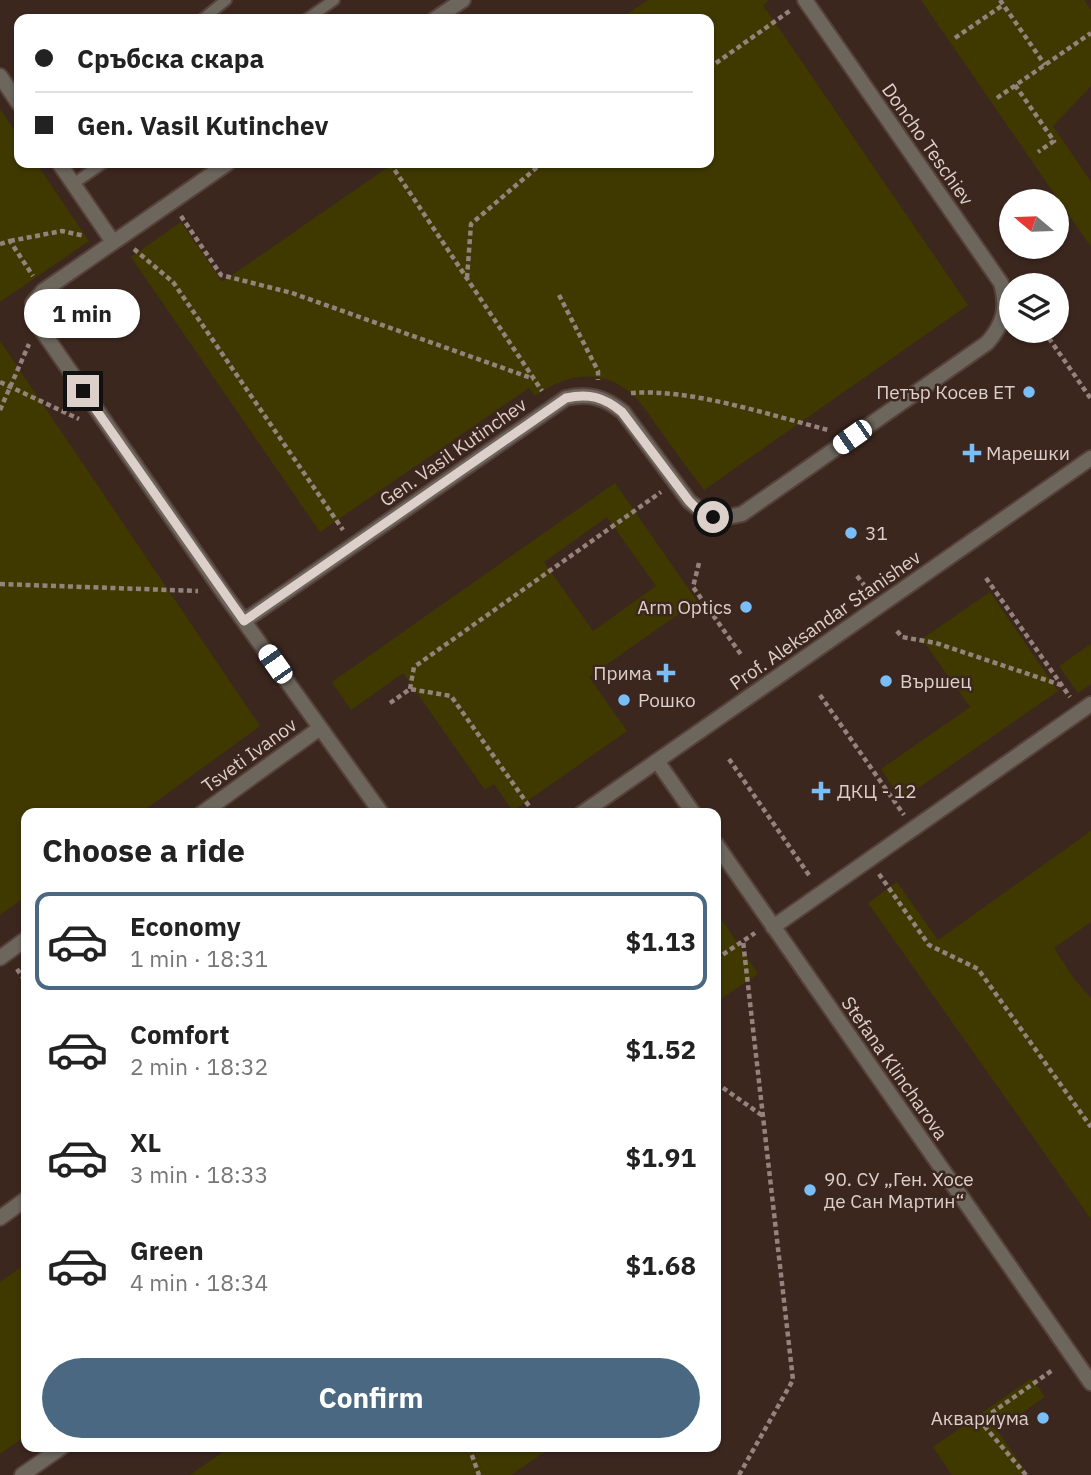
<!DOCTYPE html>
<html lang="en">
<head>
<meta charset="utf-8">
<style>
  body { margin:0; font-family:"IBM Plex Sans",sans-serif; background:#f6f6f6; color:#222; height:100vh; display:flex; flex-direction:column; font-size:26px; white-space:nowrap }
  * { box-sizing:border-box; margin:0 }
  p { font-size:23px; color:#767676 }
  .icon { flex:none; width:38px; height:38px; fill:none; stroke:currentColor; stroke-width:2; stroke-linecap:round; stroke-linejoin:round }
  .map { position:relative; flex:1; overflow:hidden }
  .drawer { position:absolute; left:21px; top:808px; width:700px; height:644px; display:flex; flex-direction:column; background:#fff; border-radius:14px; box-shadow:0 2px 5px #0004 }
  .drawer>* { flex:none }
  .hud { position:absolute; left:14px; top:14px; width:700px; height:154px; border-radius:14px; box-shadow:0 2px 5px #0004; display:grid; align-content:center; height:154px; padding:0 21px; background:#fff }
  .needle { width:46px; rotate:289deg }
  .tools { position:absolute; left:999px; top:189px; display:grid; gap:14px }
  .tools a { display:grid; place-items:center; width:70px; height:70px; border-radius:50%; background:#fff; box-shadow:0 2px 5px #0004; font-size:35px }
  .end { position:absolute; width:32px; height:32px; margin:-16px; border:9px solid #ddcfc9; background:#111; box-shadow:0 0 0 4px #111 }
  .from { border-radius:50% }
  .bubble { position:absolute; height:49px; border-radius:24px; background:#fff; box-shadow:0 2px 5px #0004; font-size:23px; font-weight:700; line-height:49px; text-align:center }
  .car { position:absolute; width:21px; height:42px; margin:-21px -10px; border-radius:9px; box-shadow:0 0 5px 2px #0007; background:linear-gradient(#fff 24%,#345 0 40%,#fff 0 76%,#345 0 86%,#fff 0) }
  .hud b { display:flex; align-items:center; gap:24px; height:66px; font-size:26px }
  .hud b+b { border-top:2px solid #e0e0e0 }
  .hud i { width:18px; height:18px; background:#222 }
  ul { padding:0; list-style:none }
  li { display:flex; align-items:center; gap:21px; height:98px; margin:0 14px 10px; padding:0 7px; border:4px solid transparent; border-radius:14px }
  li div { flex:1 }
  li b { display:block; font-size:26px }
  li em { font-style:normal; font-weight:700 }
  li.selected { border-color:#4a6882 }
  li>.icon { width:63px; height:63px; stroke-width:1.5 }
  h2 { padding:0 21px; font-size:32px; line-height:84px }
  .primary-button { display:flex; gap:14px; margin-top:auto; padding:14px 21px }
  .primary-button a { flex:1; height:80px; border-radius:42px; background:#4a6882; color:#fff; font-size:28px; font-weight:700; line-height:80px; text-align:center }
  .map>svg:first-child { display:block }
  .green { fill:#3f3900; fill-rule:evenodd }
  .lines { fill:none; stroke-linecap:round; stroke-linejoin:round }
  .service-casing { stroke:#56423a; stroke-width:14 }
  .minor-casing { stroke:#56423a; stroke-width:18 }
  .tertiary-casing { stroke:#56423a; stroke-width:18 }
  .path { stroke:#94837c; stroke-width:4.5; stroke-dasharray:5 3.5; stroke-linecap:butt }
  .service { stroke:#6c665d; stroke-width:10 }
  .minor { stroke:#6c665d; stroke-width:14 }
  .tertiary { stroke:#6c665d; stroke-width:14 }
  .route { stroke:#ddcfc9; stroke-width:9 }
  .poi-dot { fill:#7abef8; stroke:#3c271f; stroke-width:2.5 }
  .labels { text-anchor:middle; stroke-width:5; stroke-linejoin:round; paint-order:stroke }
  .street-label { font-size:19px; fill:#ddcfc9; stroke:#3c271f }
  .poi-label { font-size:19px; fill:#ddcfc9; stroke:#3c271f; text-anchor:start }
</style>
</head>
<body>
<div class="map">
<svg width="1091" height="1475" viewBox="0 0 1091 1475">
  <rect width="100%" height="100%" fill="#3c271f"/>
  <!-- green -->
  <path class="green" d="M648 0H769L763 5 968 305 704 490C689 470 674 450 659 429 652 419 645 408 637 399 606 367 568 372 535 396L529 388 320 532 131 257 181 222 222 282 394 163H709V19H620Z
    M921 0H1084L1091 10V86L1053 126 1091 182V247Z
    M0 109 19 137V163H36L89 241 0 302Z
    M0 341 260 726 139 814H26V896L0 915Z
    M615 483 697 601 589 677 627 731 513 811 494 784 485 790 403 673 351 710 332 682ZM607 517 656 586 593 631 544 562Z
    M990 592 1058 691 901 800 881 769 970 707 922 639Z
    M1091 644V684L1078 693 1059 666Z
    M1091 831V922L1054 948 1075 980 1091 998V1219L868 903 897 882 938 940Z
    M716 911 758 974 716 1002Z
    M26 1264V1436L0 1454V1282Z
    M1032 1378 1045 1397 997 1430 1025 1470 1021 1473V1475H952L933 1447Z
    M230 1447H552L511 1475H190Z"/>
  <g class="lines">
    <!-- service casing -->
    <g class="service-casing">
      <path id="service" d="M203 19 226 0
        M307 19 334 0
        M73 184 103 163"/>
    </g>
    <!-- minor casing -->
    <g class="minor-casing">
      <path id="minor" d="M435 19 463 0
        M0 76 19 104
        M59 163 113 242
        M228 163 43 291 33 303 34 319 223 592 382 814
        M244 621 566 398C589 393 604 397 623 412L689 501C706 516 720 520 742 514L987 343C1004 324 1008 307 1001 283L805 0
        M657 761 694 814
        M201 814 320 728
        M716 844 1091 1383
        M773 927 1091 704
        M0 958 26 939
        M22 1475 62 1447"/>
    </g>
    <!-- tertiary casing -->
    <g class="tertiary-casing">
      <path id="tertiary" d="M581 814 1091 458
        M0 1218 26 1199"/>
    </g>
    <!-- path -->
    <path class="path" d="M1000 0 1045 65
      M955 38 1003 5
      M709 68 791 10
      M1015 85 1054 141 1038 152
      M997 98 1091 33
      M390 163 542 391
      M181 216 221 275 292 293 534 379
      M10 241 62 231 85 236
      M0 244 10 241 33 276
      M134 249 173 282 343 530
      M467 278 471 224 542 163
      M559 295 598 371V380
      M1044 331 1091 399
      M0 382 79 419
      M631 393C689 388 770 415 828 430
      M0 410 29 344
      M699 563 693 587 742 656
      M857 576 864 585
      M986 578 1070 697
      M0 584 198 591
      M897 631 902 637 936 643 1061 685
      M410 689 414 667 661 492
      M820 695 904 815
      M390 703 410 689 451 696 529 806
      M729 759 811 878
      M879 874 929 945 978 969 1091 1127
      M716 959 755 933
      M17 969 26 982
      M716 1083 763 1116
      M469 1447 479 1475
      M739 1475 793 1380 743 941
      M1026 1475 980 1421 1054 1369"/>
    <!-- service -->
    <use href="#service" class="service"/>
    <!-- minor -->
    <use href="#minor" class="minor"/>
    <!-- tertiary -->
    <use href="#tertiary" class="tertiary"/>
  </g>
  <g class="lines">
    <!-- route -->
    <path class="route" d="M83 391 244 621 566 398C589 393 604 397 622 412L689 501 699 511 713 517"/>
  </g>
  <!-- markers -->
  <g class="poi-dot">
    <circle cx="1029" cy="392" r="7"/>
    <path d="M968.5 442.5h7v7h7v7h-7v7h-7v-7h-7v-7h7z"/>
    <circle cx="851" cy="533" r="7"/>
    <circle cx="746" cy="607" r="7"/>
    <path d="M662.5 662.5h7v7h7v7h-7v7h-7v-7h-7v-7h7z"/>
    <circle cx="886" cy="681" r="7"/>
    <circle cx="624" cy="700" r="7"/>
    <path d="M817.5 780.5h7v7h7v7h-7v7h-7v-7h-7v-7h7z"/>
    <circle cx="810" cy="1190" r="7"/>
    <circle cx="1043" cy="1418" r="7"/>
  </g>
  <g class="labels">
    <!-- street labels -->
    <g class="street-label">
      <text transform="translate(928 144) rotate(55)" y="7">Doncho Teschiev</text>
      <text transform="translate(453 452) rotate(-35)" y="7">Gen. Vasil Kutinchev</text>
      <text transform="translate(825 620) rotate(-35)" y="7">Prof. Aleksandar Stanishev</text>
      <text transform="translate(249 755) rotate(-36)" y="7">Tsveti Ivanov</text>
      <text transform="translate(895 1068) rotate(55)" y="7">Stefana Klincharova</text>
    </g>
    <!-- poi labels -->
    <g class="poi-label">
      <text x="1015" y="399" text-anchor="end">Петър Косев ЕТ</text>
      <text x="986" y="460">Марешки</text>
      <text x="865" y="540">31</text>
      <text x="732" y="614" text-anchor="end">Arm Optics</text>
      <text x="652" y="680" text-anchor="end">Прима</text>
      <text x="900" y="688">Вършец</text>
      <text x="638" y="707">Рошко</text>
      <text x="837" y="798">ДКЦ - 12</text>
      <text x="824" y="1186">90. СУ „Ген. Хосе<tspan x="824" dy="22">де Сан Мартин“</tspan></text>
      <text x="1029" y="1425" text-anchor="end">Аквариума</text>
    </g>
  </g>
</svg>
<div class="tools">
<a><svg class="needle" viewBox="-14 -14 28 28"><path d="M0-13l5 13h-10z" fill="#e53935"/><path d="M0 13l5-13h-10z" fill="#767676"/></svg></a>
<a><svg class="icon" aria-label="layers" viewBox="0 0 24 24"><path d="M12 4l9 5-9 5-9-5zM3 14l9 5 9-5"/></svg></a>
</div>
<i class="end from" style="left:713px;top:517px"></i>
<i class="end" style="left:83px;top:391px"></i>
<div class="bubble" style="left:24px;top:289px;width:116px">1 min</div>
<i class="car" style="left:852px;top:437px;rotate:235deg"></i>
<i class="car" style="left:275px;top:664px;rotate:325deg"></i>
<div class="hud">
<b><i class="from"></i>Сръбска скара</b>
<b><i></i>Gen. Vasil Kutinchev</b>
</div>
<section class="drawer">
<h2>Choose a ride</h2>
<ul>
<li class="selected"><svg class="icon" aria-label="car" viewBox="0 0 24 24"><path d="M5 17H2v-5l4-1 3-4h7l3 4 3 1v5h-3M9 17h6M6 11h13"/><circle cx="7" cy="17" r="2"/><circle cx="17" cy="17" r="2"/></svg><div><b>Economy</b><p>1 min · 18:31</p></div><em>$1.13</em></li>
<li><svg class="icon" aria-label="car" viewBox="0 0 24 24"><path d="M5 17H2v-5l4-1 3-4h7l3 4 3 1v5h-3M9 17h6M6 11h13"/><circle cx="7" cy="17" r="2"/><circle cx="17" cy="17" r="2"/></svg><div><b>Comfort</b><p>2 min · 18:32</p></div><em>$1.52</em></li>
<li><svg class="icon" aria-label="car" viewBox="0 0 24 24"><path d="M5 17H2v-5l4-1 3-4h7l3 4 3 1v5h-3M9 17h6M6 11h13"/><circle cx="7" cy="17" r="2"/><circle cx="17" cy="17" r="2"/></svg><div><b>XL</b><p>3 min · 18:33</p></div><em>$1.91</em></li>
<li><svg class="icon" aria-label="car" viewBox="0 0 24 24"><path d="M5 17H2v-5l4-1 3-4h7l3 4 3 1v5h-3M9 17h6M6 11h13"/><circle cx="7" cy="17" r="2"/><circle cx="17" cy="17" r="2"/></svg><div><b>Green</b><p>4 min · 18:34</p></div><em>$1.68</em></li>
</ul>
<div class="primary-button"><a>Confirm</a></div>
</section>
</div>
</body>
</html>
